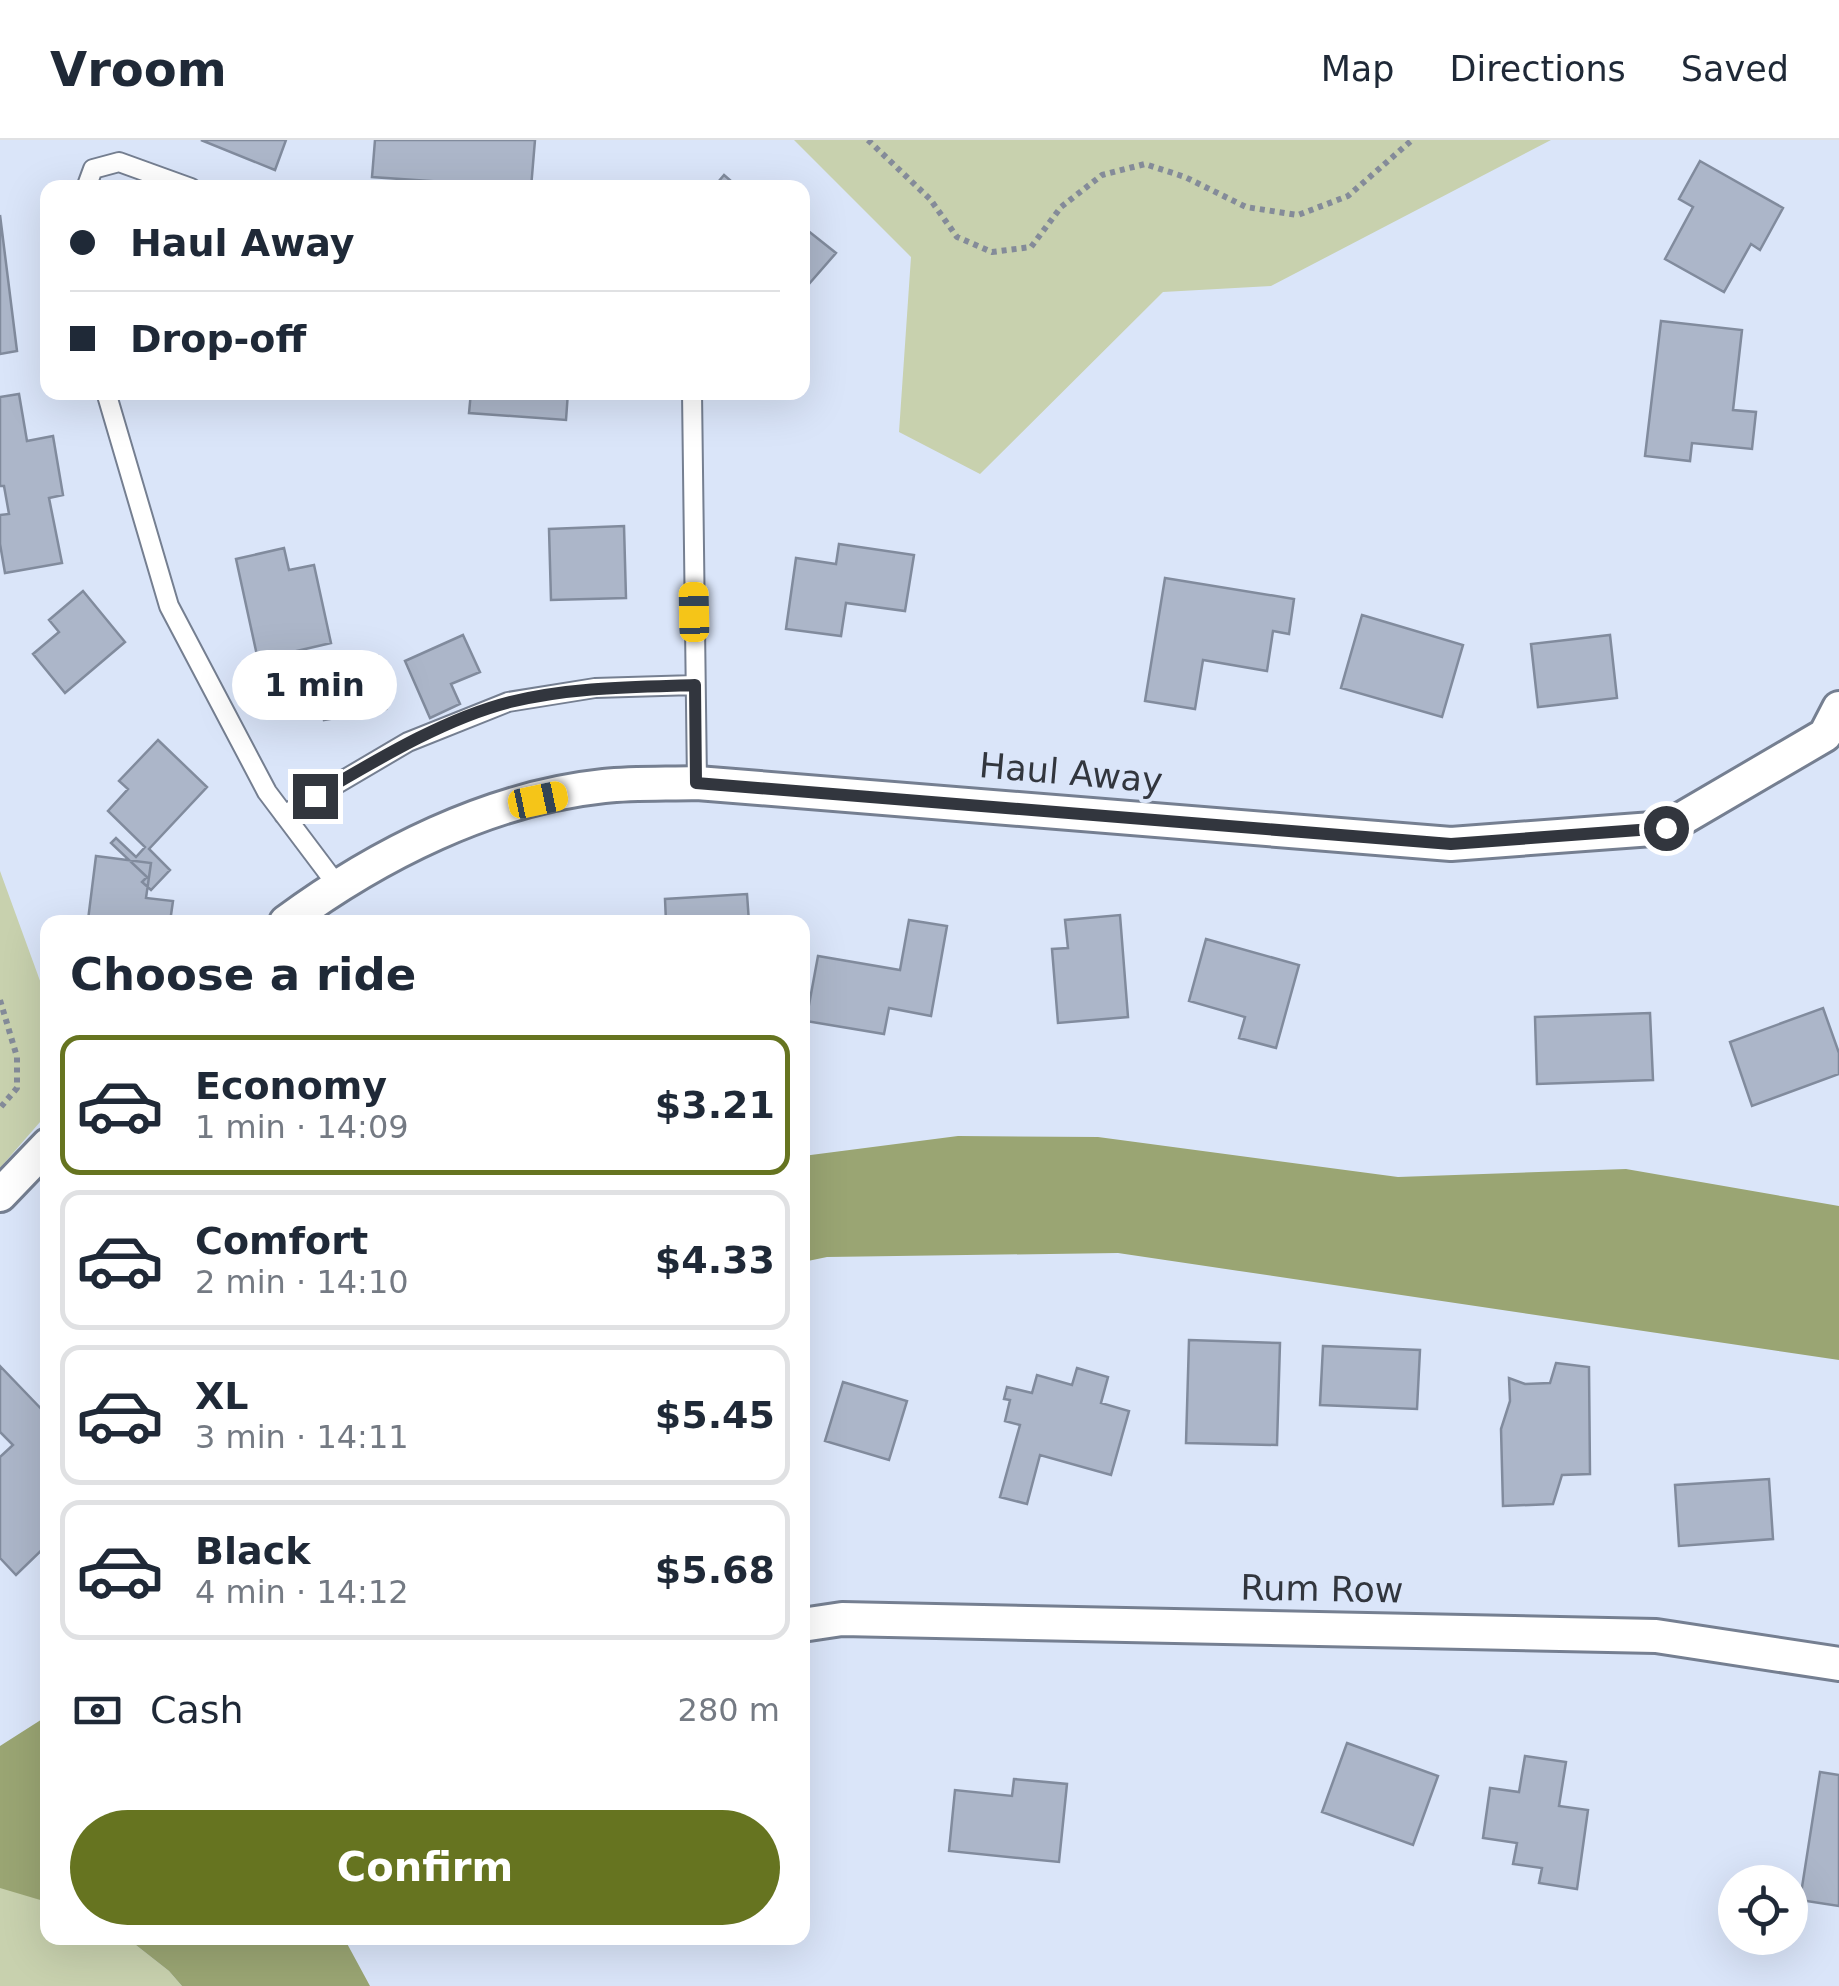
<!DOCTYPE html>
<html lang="en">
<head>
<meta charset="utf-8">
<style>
  body { margin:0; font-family:"DejaVu Sans",sans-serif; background:#f6f6f7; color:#1f2937; height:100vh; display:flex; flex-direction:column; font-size:38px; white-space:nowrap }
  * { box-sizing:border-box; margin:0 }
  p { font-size:32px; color:#747a83 }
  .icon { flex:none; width:55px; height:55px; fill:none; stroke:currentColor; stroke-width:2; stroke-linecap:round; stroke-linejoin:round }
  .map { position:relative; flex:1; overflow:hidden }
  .drawer { position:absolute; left:40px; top:775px; width:770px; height:1030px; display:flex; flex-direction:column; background:#fff; border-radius:20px; box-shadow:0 10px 40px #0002 }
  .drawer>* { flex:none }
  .hud { position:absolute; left:40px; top:40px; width:770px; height:220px; border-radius:20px; box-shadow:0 10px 40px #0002; display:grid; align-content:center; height:220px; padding:0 30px; background:#fff }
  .fabs { position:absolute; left:1718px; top:1725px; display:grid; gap:20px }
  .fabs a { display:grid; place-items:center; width:90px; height:90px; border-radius:50%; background:#fff; box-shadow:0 10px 40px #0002; font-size:50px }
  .end { position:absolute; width:45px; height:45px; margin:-22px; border:12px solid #32363e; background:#fff; box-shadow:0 0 0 5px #fff }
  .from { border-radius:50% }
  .bubble { position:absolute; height:70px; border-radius:35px; background:#fff; box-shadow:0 10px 40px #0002; font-size:32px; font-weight:700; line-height:70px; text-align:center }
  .car { position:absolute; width:30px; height:60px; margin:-30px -15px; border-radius:12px; box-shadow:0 0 8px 2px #0007; background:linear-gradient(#f5c518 24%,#345 0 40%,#f5c518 0 76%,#345 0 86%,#f5c518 0) }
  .hud b { display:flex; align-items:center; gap:35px; height:95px; font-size:38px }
  .hud b+b { border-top:2px solid #e0e1e3 }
  .hud i { width:25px; height:25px; background:#1f2937 }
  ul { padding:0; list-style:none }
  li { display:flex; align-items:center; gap:30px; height:140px; margin:0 20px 15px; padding:0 10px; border:5px solid #e0e1e3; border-radius:20px }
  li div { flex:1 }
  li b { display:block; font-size:38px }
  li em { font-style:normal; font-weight:700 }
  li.on { border-color:#667420 }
  li>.icon { width:90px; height:90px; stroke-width:1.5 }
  h2 { padding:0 30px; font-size:45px; line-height:120px }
  .pay { display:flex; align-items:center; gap:25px; height:110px; padding:0 30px; font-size:38px }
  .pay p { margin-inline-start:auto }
  .cta { display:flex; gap:20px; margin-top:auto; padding:20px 30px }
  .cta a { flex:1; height:115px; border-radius:60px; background:#667420; color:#fff; font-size:40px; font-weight:700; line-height:115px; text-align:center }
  header { display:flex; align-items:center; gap:60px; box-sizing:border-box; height:140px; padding:0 50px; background:#fff; border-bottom:2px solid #e0e1e3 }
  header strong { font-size:48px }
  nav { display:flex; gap:55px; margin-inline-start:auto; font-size:35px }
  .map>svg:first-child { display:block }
  .green { fill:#c8d1ae }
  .water { fill:#9aa573 }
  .building { fill:#acb6c9; stroke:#818b9d; stroke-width:2.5 }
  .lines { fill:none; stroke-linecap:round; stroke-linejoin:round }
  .service-casing { stroke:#757f91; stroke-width:22 }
  .minor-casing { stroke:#757f91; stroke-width:38 }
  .path { stroke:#848b99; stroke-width:6; stroke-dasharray:5 5; stroke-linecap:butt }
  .service { stroke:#fff; stroke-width:18 }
  .minor { stroke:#fff; stroke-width:32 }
  .route { stroke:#32363e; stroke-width:12 }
  .labels { text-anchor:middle; stroke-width:8; stroke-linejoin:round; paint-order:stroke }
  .street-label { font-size:35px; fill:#32363e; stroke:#dae5f9 }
</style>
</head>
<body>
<header>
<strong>Vroom</strong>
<nav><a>Map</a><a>Directions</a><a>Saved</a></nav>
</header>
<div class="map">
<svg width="1839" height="1846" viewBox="0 0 1839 1846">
  <rect width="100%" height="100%" fill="#dae5f9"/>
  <!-- green -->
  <path class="green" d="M794 0H1551L1271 146 1163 152 980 334 899 292 911 117Z
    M0 731 47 860V974L0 1028Z
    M5 1747 47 1762 48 1798H127L169 1831 182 1846H0V1748Z"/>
  <!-- water -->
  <path class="water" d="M958 996 1098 997 1398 1037 1626 1029 1839 1066V1220L1118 1113 827 1117 803 1122V1016Z
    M47 1576V1762L0 1748V1606Z
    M127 1798H344L370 1846H182L169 1831Z"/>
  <!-- building -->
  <path class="building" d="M201 0H286L275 30Z
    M375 0H535L531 48 372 37Z
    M1700 21 1783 68 1760 110 1751 104 1724 152 1665 119 1693 67 1679 59Z
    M724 35 739 48H713Z
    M0 75 17 211 0 214Z
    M802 86 836 113 802 152Z
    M1661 181 1742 190 1733 270 1756 272 1752 309 1692 303 1690 321 1645 316Z
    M471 252H568L566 280 469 273Z
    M19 254 27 301 53 296 63 355 49 358 62 423 5 433 0 404V375L9 374 4 346H0V257Z
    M624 386 626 458 551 460 549 389Z
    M839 404 914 415 905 471 846 463 841 496 786 489 796 418 836 424Z
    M284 408 289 430 314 425 331 503 258 520 236 419Z
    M1165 438 1294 459 1289 494 1273 491 1267 531 1203 520 1195 569 1145 561Z
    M83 451 125 502 65 553 33 514 59 492 49 480Z
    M1362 475 1463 505 1442 577 1341 548Z
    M463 495 480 532 451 544 460 564 430 578 405 521Z
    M1610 495 1617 558 1538 567 1531 504Z
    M378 516 386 569 324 580 315 527Z
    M158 600 207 647 149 709 170 730 151 750 142 742 147 737 111 703 116 698 136 717 145 707 108 671 128 649 119 641Z
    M96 716 151 723 146 758 173 761 170 782 88 780Z
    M747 754 749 782H666L665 759Z
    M1120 775 1128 877 1058 883 1052 809 1068 808 1065 780Z
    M909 780 947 786 931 876 889 868 884 894 806 881 818 816 900 830Z
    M1206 799 1299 825 1276 908 1239 898 1245 877 1189 861Z
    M1823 868 1839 913V934L1752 966 1730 902Z
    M1650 873 1653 940 1537 944 1535 877Z
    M1189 1200 1280 1203 1277 1305 1186 1303Z
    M1323 1206 1420 1210 1417 1269 1320 1265Z
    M1556 1223 1589 1227 1590 1334 1562 1335 1553 1364 1503 1366 1501 1289 1510 1261 1509 1238 1525 1244 1550 1243Z
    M0 1226 48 1276V1404L16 1435 0 1418V1317L13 1305 0 1292Z
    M1077 1228 1108 1237 1101 1263 1129 1271 1111 1335 1040 1315 1027 1364 1000 1357 1020 1285 1005 1281 1010 1260 1004 1259 1007 1247 1032 1253 1037 1235 1072 1245Z
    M843 1242 907 1261 889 1320 825 1301Z
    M1769 1339 1773 1399 1679 1406 1675 1345Z
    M1347 1603 1438 1636 1413 1705 1322 1672Z
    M1525 1616 1566 1622 1559 1666 1588 1670 1577 1749 1539 1743 1542 1728 1513 1724 1517 1703 1483 1698 1490 1648 1519 1652Z
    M1820 1632 1839 1635V1766L1800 1760Z
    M1014 1639 1067 1644 1059 1722 949 1711 955 1650 1012 1656Z"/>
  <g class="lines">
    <!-- service casing -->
    <g class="service-casing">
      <path id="service" d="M86 48 93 29 119 22 191 48
        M106 252 169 466 267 652 337 745
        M692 252 697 643
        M284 675 408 602 508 562 595 548 695 545"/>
    </g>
    <!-- minor casing -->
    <g class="minor-casing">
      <path id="minor" d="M286 782C377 715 489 658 604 646 634 643 666 644 697 643L1451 704 1666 688 1825 595 1839 568
        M0 1055 48 1005
        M802 1485 842 1479 1656 1496 1839 1524"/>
    </g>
    <!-- path -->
    <path class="path" d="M868 0 930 59 957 97 992 112 1031 107 1061 67 1102 35 1145 24 1185 37 1246 67 1298 75 1348 56 1412 0
      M0 860 17 917V948L0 968"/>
    <!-- service -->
    <use href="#service" class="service"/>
    <!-- minor -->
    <use href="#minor" class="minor"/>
  </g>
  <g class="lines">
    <!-- route -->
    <path class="route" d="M315 656C375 621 443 579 510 562 571 547 633 547 695 545L696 643 1451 704 1666 688"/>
  </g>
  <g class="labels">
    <!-- street labels -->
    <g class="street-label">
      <text transform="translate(1071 633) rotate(5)" y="12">Haul Away</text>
      <text transform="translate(1322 1449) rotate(1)" y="12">Rum Row</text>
    </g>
  </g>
</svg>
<div class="fabs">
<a><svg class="icon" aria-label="locate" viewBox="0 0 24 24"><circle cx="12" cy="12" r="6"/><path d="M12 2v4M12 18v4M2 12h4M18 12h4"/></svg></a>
</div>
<i class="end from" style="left:1666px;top:688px"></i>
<i class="end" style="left:315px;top:656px"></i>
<div class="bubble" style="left:232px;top:510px;width:165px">1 min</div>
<i class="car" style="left:694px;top:472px;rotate:359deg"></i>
<i class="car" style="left:538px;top:660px;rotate:78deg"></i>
<div class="hud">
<b><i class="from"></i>Haul Away</b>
<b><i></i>Drop-off</b>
</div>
<section class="drawer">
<h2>Choose a ride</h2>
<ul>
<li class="on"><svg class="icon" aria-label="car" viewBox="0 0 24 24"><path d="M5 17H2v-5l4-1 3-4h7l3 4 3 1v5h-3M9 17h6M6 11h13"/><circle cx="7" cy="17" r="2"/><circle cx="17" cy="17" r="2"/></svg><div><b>Economy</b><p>1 min · 14:09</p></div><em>$3.21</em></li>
<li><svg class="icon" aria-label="car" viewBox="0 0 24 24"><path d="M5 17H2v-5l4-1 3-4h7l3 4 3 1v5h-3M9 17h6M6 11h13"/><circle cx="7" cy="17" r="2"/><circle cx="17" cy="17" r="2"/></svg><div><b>Comfort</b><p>2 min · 14:10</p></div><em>$4.33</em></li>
<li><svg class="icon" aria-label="car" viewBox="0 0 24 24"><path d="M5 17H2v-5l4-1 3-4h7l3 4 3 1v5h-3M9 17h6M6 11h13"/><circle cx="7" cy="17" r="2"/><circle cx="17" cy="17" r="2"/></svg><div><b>XL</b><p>3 min · 14:11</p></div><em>$5.45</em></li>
<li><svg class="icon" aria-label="car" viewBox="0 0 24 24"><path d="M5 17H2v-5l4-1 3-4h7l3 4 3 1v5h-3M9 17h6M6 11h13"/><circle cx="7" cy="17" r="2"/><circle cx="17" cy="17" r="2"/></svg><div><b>Black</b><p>4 min · 14:12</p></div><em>$5.68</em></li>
</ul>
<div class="pay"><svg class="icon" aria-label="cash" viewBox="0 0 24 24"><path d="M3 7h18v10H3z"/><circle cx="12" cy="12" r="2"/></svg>Cash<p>280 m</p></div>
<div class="cta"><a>Confirm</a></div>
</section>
</div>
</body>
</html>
